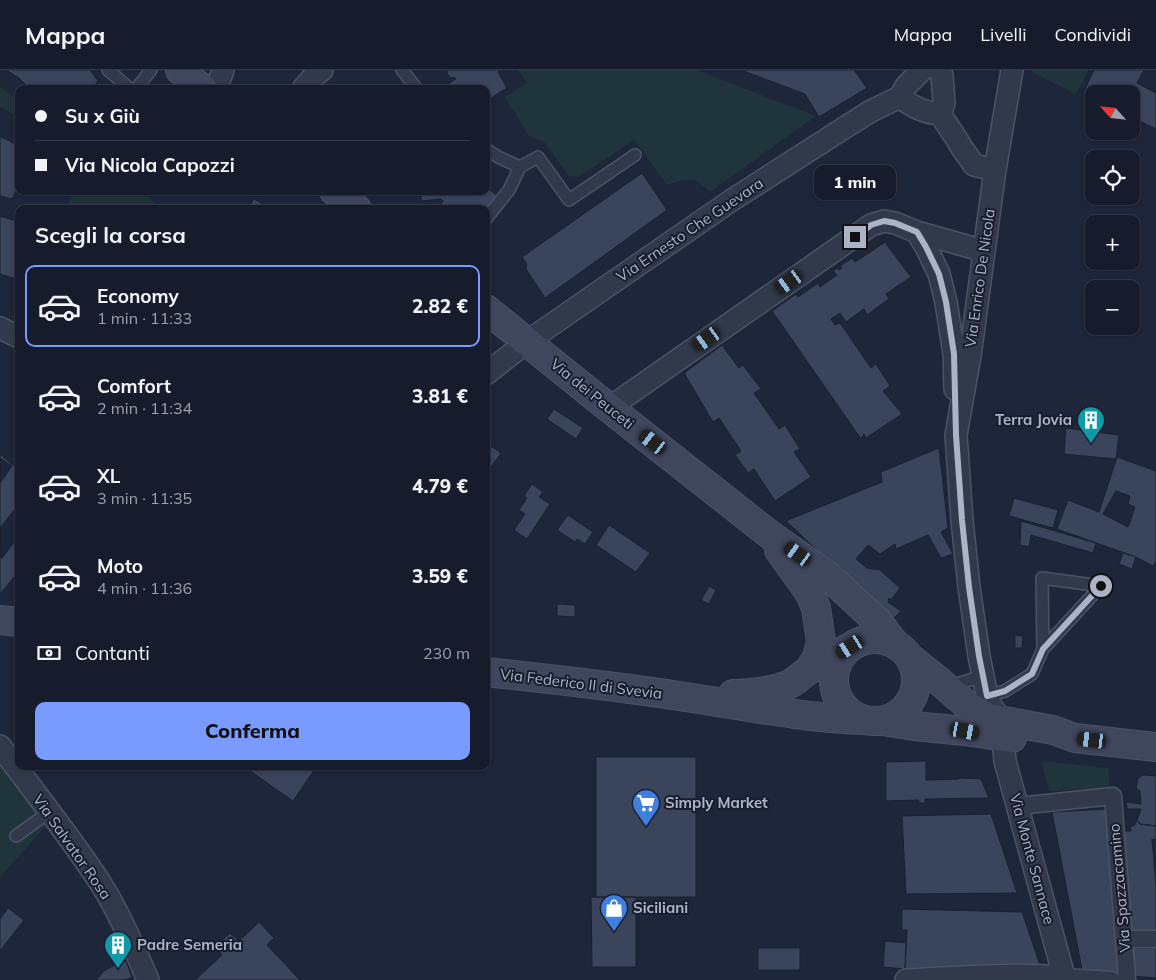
<!DOCTYPE html>
<html lang="it">
<head>
<meta charset="utf-8">
<style>
  body { margin:0; font-family:Mulish,sans-serif; background:#232938; color:#f1f3f6; height:100vh; display:flex; flex-direction:column; font-size:19px; white-space:nowrap }
  * { box-sizing:border-box; margin:0 }
  p { font-size:16px; color:#9ea1a9 }
  .icon { flex:none; width:28px; height:28px; fill:none; stroke:currentColor; stroke-width:2; stroke-linecap:round; stroke-linejoin:round }
  .map { position:relative; flex:1; overflow:hidden }
  .side { position:absolute; left:15px; top:135px; width:475px; height:565px; display:flex; flex-direction:column; background:#161c2c; border-radius:10px; box-shadow:0 1px 4px #0004,0 0 0 1px #353a48 }
  .side>* { flex:none }
  .hud { position:absolute; left:15px; top:15px; width:475px; height:110px; border-radius:10px; box-shadow:0 1px 4px #0004,0 0 0 1px #353a48; display:grid; align-content:center; height:110px; padding:0 20px; background:#161c2c }
  .needle { width:32px; rotate:297deg }
  .controls { position:absolute; left:1085px; top:15px; display:grid; gap:10px }
  .controls a { display:grid; place-items:center; width:55px; height:55px; border-radius:10px; background:#161c2c; box-shadow:0 1px 4px #0004,0 0 0 1px #353a48; font-size:25px }
  .end { position:absolute; width:22px; height:22px; margin:-11px; border:6px solid #acb3c7; background:#111; box-shadow:0 0 0 2px #111 }
  .from { border-radius:50% }
  .bubble { position:absolute; height:35px; border-radius:10px; background:#161c2c; box-shadow:0 1px 4px #0004,0 0 0 1px #353a48; font-size:16px; font-weight:800; line-height:35px; text-align:center }
  .car { position:absolute; width:15px; height:30px; margin:-15px -8px; border-radius:6px; box-shadow:0 0 4px 1px #0007; background:linear-gradient(#222 24%,#8ab4d8 0 40%,#222 0 76%,#8ab4d8 0 86%,#222 0) }
  .hud b { display:flex; align-items:center; gap:18px; height:48px; font-size:19px }
  .hud b+b { border-top:1px solid #353a48 }
  .hud i { width:12px; height:12px; background:#f1f3f6 }
  ul { padding:0; list-style:none }
  li { display:flex; align-items:center; gap:15px; height:82px; margin:0 10px 8px; padding:0 10px; border:2px solid transparent; border-radius:10px }
  li div { flex:1 }
  li b { display:block; font-size:19px }
  li em { font-style:normal; font-weight:800 }
  li.current { border-color:#799bff }
  li>.icon { width:45px; height:45px; stroke-width:1.5 }
  h2 { padding:0 20px; font-size:22px; line-height:60px }
  .pay { display:flex; align-items:center; gap:12px; height:55px; padding:0 20px; font-size:19px }
  .pay p { margin-inline-start:auto }
  .primary-button { display:flex; gap:10px; margin-top:auto; padding:10px 20px }
  .primary-button a { flex:1; height:58px; border-radius:10px; background:#799bff; color:#111; font-size:20px; font-weight:800; line-height:58px; text-align:center }
  header { display:flex; align-items:center; gap:30px; box-sizing:border-box; height:70px; padding:0 25px; background:#161c2c; border-bottom:1px solid #353a48 }
  header strong { font-size:24px }
  nav { display:flex; gap:28px; margin-inline-start:auto; font-size:18px }
  .map>svg:first-child { display:block }
  .green { fill:#20343b }
  .building { fill:#3a445a; stroke:#1a2030; fill-rule:evenodd }
  .lines { fill:none; stroke-linecap:round; stroke-linejoin:round }
  .service-casing { stroke:#4d5365; stroke-width:14 }
  .pedestrian-casing { stroke:#4d5365; stroke-width:19 }
  .minor-casing { stroke:#4d5365; stroke-width:24 }
  .secondary-casing { stroke:#4d5365; stroke-width:30 }
  .service { stroke:#32394a; stroke-width:11 }
  .pedestrian { stroke:#32394a; stroke-width:16 }
  .minor { stroke:#32394a; stroke-width:21 }
  .secondary { stroke:#40475d; stroke-width:28 }
  .route { stroke:#acb3c7; stroke-width:6 }
  .labels { text-anchor:middle; stroke-width:4; stroke-linejoin:round; paint-order:stroke }
  .street-label { font-size:15px; fill:#acb3c7; stroke:#181e2e }
  .poi-label { font-size:15px; font-weight:bold; fill:#acb3c7; stroke:#181e2e; text-anchor:start }
</style>
</head>
<body>
<header>
<strong>Mappa</strong>
<nav><a>Mappa</a><a>Livelli</a><a>Condividi</a></nav>
</header>
<div class="map">
<svg width="1156" height="910" viewBox="0 0 1156 910">
  <rect width="100%" height="100%" fill="#1e263a"/>
  <!-- green -->
  <path class="green" d="M518 0H697L816 46 710 122 696 110H682L667 115 634 70 578 107 569 106 544 72 529 66 505 27 527 13Z
    M1032 0H1089L1076 24 1031 2Z
    M0 17 19 31V47L0 37Z
    M75 121H143L160 139H88L83 136 82 139H66Z
    M1042 691 1108 698 1110 718 1049 721Z
    M0 696 46 756 0 807Z"/>
  <!-- building -->
  <path class="building" d="M6 0H90L98 11 92 19H30L19 8Z
    M447 0H500L498 2 507 18 486 31V19H452L449 13 456 9 454 7 451 8 449 6 447 3Z
    M741 0H854L867 18 819 47 805 24Z
    M1094 0H1144L1137 13 1156 23V59L1131 47V24H1094V28L1083 23Z
    M0 66 19 76V115L12 129 0 126Z
    M642 103 667 140 545 228 526 199 527 194 522 187Z
    M486 117 498 126 486 141V139H441V134L443 131 441 129 421 131V121H486Z
    M254 129 272 139H247Z
    M0 146 19 152V210L0 204Z
    M885 172 911 207 886 224 889 229 867 245 864 239 846 252 840 243 831 249 835 255 840 253 871 298 876 294 890 316 883 321 902 344 866 368 864 364 861 369 772 241 796 224 798 227 818 213 820 217 837 205 833 201 837 198 839 200 842 198 840 196 852 188 855 192Z
    M722 275 739 298 743 295 761 319 754 323 779 359 785 355 800 379 794 382 811 407 775 431 754 399 748 403 735 385 741 381 719 348 713 352 684 303Z
    M554 339 583 358 576 369 547 349Z
    M1066 358 1119 365 1116 389 1064 384Z
    M486 373 501 383 486 404Z
    M939 378 948 458 941 462 953 484 941 488 928 465 896 479 895 474 880 484 868 475 856 489 867 498 880 500 900 518 891 530 889 528 888 532 901 541 892 550 787 452 788 450 882 412 881 402Z
    M0 385H1L19 400V501L0 524Z
    M1117 387 1156 401V491L1153 496 1136 487 1057 459 1068 430 1099 442ZM1116 421 1130 426 1128 434 1135 437 1128 457 1103 444Z
    M0 388 12 396 0 413Z
    M532 414 543 422 539 427 550 434 527 469 514 460 525 444 519 440 527 428 524 426Z
    M1014 428 1058 440 1053 458 1009 446Z
    M19 434V466L2 488 0 487V458Z
    M568 445 593 462 585 474 577 469 575 472 557 460Z
    M1021 451 1096 473 1093 483 1031 465 1029 477 1020 475Z
    M609 455 650 483 636 502 596 475Z
    M1123 483 1136 487 1132 499 1119 494Z
    M709 516 716 520 709 534 701 530Z
    M557 534 575 535V547L557 546Z
    M1015 565 1023 566 1022 578H1015Z
    M596 687H696V827H596Z
    M926 691V710L959 709V708L981 709 989 728 925 729V733H919V730L886 731V692Z
    M243 696H317L293 731Z
    M1144 705 1156 706V756L1140 754 1137 750 1141 739H1127L1126 732 1141 734 1140 721 1137 719 1136 717 1138 709 1141 706Z
    M1107 739 1119 905H1083L1052 742Z
    M991 744 1017 823 906 824 902 746Z
    M1137 750 1140 754 1156 756V770L1152 769 1156 814V867L1130 868 1121 761H1131L1130 756H1134Z
    M591 827H636V897H592Z
    M8 838 24 850 0 881V849Z
    M902 839 1022 842 1041 898 957 899H905L907 860H902Z
    M259 852 274 868 267 875 300 910H195L222 885 215 877 230 863 239 871Z
    M885 871 906 873 905 899 883 897Z
    M758 878H800V900H758Z
    M1130 878H1156V908L1131 906Z
    M126 891 132 907 125 910H96L104 901 111 897Z"/>
  <g class="lines">
    <!-- service casing -->
    <g class="service-casing">
      <path id="service" d="M108 0 130 19
        M402 0 417 19
        M136 19 151 0
        M486 79 498 87 520 97 538 87 569 130 635 85
        M486 149 509 120 520 97
        M948 617 982 606
        M987 626 1005 621 1032 604 1043 579 1101 516 1042 508 1043 579
        M16 766 49 742"/>
    </g>
    <!-- pedestrian casing -->
    <g class="pedestrian-casing">
      <path id="pedestrian" d="M1018 736 1113 726 1127 910
        M1125 869H1156
        M1064 907 1112 910"/>
    </g>
    <!-- minor casing -->
    <g class="minor-casing">
      <path id="minor" d="M939 0 942 5 944 33 940 44
        M216 19 223 0
        M303 19 313 7 322 0
        M900 27C912 37 925 43 940 44
        M900 27 906 16 922 0
        M940 44 956 68 962 78 974 95 995 100
        M917 162 926 177 939 204 946 232 954 284 955 319
        M0 258 19 267
        M486 304 528 271 732 130 844 58 871 41 900 27
        M609 338 871 155 884 151 895 153 917 162 984 181
        M1002 651 991 636 987 626 979 586 969 517 962 450 956 365 970 286 995 100 1012 0
        M1003 667 1005 691 1065 910
        M0 676C34 722 70 766 101 814 119 842 135 879 148 910
        M906 910C958 907 1013 903 1064 907"/>
    </g>
    <!-- secondary casing -->
    <g class="secondary-casing">
      <path id="secondary" d="M180 0 203 19
        M334 121 357 139
        M486 239 609 338 769 464 827 505 878 552 895 574
        M779 480 809 522 816 538 821 571 817 588 808 601
        M0 550 19 552
        M834 610a41 41 0 1 1 82 0a41 41 0 1 1-82 0Z
        M910 588 939 611 968 636 988 648 1053 660 1075 668 1156 677
        M486 602C551 609 615 616 679 626 740 635 802 648 864 650
        M733 624C752 623 770 622 788 615 796 611 802 604 811 599 824 593 836 586 848 578
        M883 651 914 656 965 661 1012 668"/>
    </g>
    <!-- service -->
    <use href="#service" class="service"/>
    <!-- pedestrian -->
    <use href="#pedestrian" class="pedestrian"/>
    <!-- minor -->
    <use href="#minor" class="minor"/>
    <!-- secondary -->
    <use href="#secondary" class="secondary"/>
  </g>
  <g class="lines">
    <!-- route -->
    <path class="route" d="M855 167 871 155 884 151 895 153 917 162 926 177 939 204 946 232 954 284 956 365 962 450 969 517 979 586 987 626 1005 621 1032 604 1043 579 1101 516"/>
  </g>
  <!-- icons -->
  <defs>
    <g id="building-pin" transform="scale(1.4375)"><path d="M0 17L-7.5 6A9.5 9.5 0 1 1 7.5 6Z" fill="#0f9aa8" stroke="#181e2e"/><path d="M-4-6H4V6H1V3H-1V6H-4ZM-2.5-4.3h1.7v1.8h-1.7ZM.8-4.3h1.7v1.8H.8ZM-2.5-1h1.7V.8h-1.7ZM.8-1h1.7V.8H.8Z" fill="#fff"/></g>
    <g id="supermarket-pin" transform="scale(1.4375)"><path d="M0 17L-7.5 6A9.5 9.5 0 1 1 7.5 6Z" fill="#3f7fe0" stroke="#181e2e"/><path d="M-6-5.5h2.5l.6 2H6L4.5 2H-2.5L-4.4-4H-6ZM-1.5 3.2a1.3 1.3 0 1 0 .1 0ZM3 3.2a1.3 1.3 0 1 0 .1 0Z" fill="#fff"/></g>
    <g id="shop-pin" transform="scale(1.4375)"><path d="M0 17L-7.5 6A9.5 9.5 0 1 1 7.5 6Z" fill="#3f7fe0" stroke="#181e2e"/><path d="M-5-2.5h2.3a2.7 3.5 0 0 1 5.4 0H5L5.5 6h-11ZM-1.5-2.5h3a1.5 2.3 0 0 0-3 0Z" fill="#fff"/></g>
  </defs>
  <g fill-rule="evenodd">
    <use href="#building-pin" x="1091" y="350"/>
    <use href="#supermarket-pin" x="646" y="733"/>
    <use href="#shop-pin" x="614" y="838"/>
    <use href="#building-pin" x="118" y="875"/>
  </g>
  <g class="labels">
    <!-- street labels -->
    <g class="street-label">
      <text transform="translate(690 160) rotate(-34)" y="5">Via Ernesto Che Guevara</text>
      <text transform="translate(980 208) rotate(-82)" y="5">Via Enrico De Nicola</text>
      <text transform="translate(592 324) rotate(39)" y="5">Via dei Peuceti</text>
      <text transform="translate(581 614) rotate(7)" y="5">Via Federico II di Svevia</text>
      <text transform="translate(72 777) rotate(55)" y="5">Via Salvator Rosa</text>
      <text transform="translate(1032 789) rotate(75)" y="5">Via Monte Sannace</text>
      <text transform="translate(1120 818) rotate(-95)" y="5">Via Spazzacamino</text>
    </g>
    <!-- poi labels -->
    <g class="poi-label">
      <text x="1072" y="355" text-anchor="end">Terra Jovia</text>
      <text x="665" y="738">Simply Market</text>
      <text x="633" y="843">Siciliani</text>
      <text x="137" y="880">Padre Semeria</text>
    </g>
  </g>
</svg>
<div class="controls">
<a><svg class="needle" viewBox="-14 -14 28 28"><path d="M0-13l5 13h-10z" fill="#e53935"/><path d="M0 13l5-13h-10z" fill="#9ea1a9"/></svg></a>
<a><svg class="icon" aria-label="locate" viewBox="0 0 24 24"><circle cx="12" cy="12" r="6"/><path d="M12 2v4M12 18v4M2 12h4M18 12h4"/></svg></a>
<a>+</a>
<a>−</a>
</div>
<i class="end from" style="left:1101px;top:516px"></i>
<i class="end" style="left:855px;top:167px"></i>
<div class="bubble" style="left:814px;top:95px;width:82px">1 min</div>
<i class="car" style="left:789px;top:212px;rotate:235deg"></i>
<i class="car" style="left:707px;top:269px;rotate:235deg"></i>
<i class="car" style="left:653px;top:372px;rotate:308deg"></i>
<i class="car" style="left:798px;top:484px;rotate:305deg"></i>
<i class="car" style="left:850px;top:577px;rotate:237deg"></i>
<i class="car" style="left:965px;top:661px;rotate:100deg"></i>
<i class="car" style="left:1092px;top:670px;rotate:277deg"></i>
<div class="hud">
<b><i class="from"></i>Su x Giù</b>
<b><i></i>Via Nicola Capozzi</b>
</div>
<section class="side">
<h2>Scegli la corsa</h2>
<ul>
<li class="current"><svg class="icon" aria-label="car" viewBox="0 0 24 24"><path d="M5 17H2v-5l4-1 3-4h7l3 4 3 1v5h-3M9 17h6M6 11h13"/><circle cx="7" cy="17" r="2"/><circle cx="17" cy="17" r="2"/></svg><div><b>Economy</b><p>1 min · 11:33</p></div><em>2.82 €</em></li>
<li><svg class="icon" aria-label="car" viewBox="0 0 24 24"><path d="M5 17H2v-5l4-1 3-4h7l3 4 3 1v5h-3M9 17h6M6 11h13"/><circle cx="7" cy="17" r="2"/><circle cx="17" cy="17" r="2"/></svg><div><b>Comfort</b><p>2 min · 11:34</p></div><em>3.81 €</em></li>
<li><svg class="icon" aria-label="car" viewBox="0 0 24 24"><path d="M5 17H2v-5l4-1 3-4h7l3 4 3 1v5h-3M9 17h6M6 11h13"/><circle cx="7" cy="17" r="2"/><circle cx="17" cy="17" r="2"/></svg><div><b>XL</b><p>3 min · 11:35</p></div><em>4.79 €</em></li>
<li><svg class="icon" aria-label="car" viewBox="0 0 24 24"><path d="M5 17H2v-5l4-1 3-4h7l3 4 3 1v5h-3M9 17h6M6 11h13"/><circle cx="7" cy="17" r="2"/><circle cx="17" cy="17" r="2"/></svg><div><b>Moto</b><p>4 min · 11:36</p></div><em>3.59 €</em></li>
</ul>
<div class="pay"><svg class="icon" aria-label="cash" viewBox="0 0 24 24"><path d="M3 7h18v10H3z"/><circle cx="12" cy="12" r="2"/></svg>Contanti<p>230 m</p></div>
<div class="primary-button"><a>Conferma</a></div>
</section>
</div>
</body>
</html>
